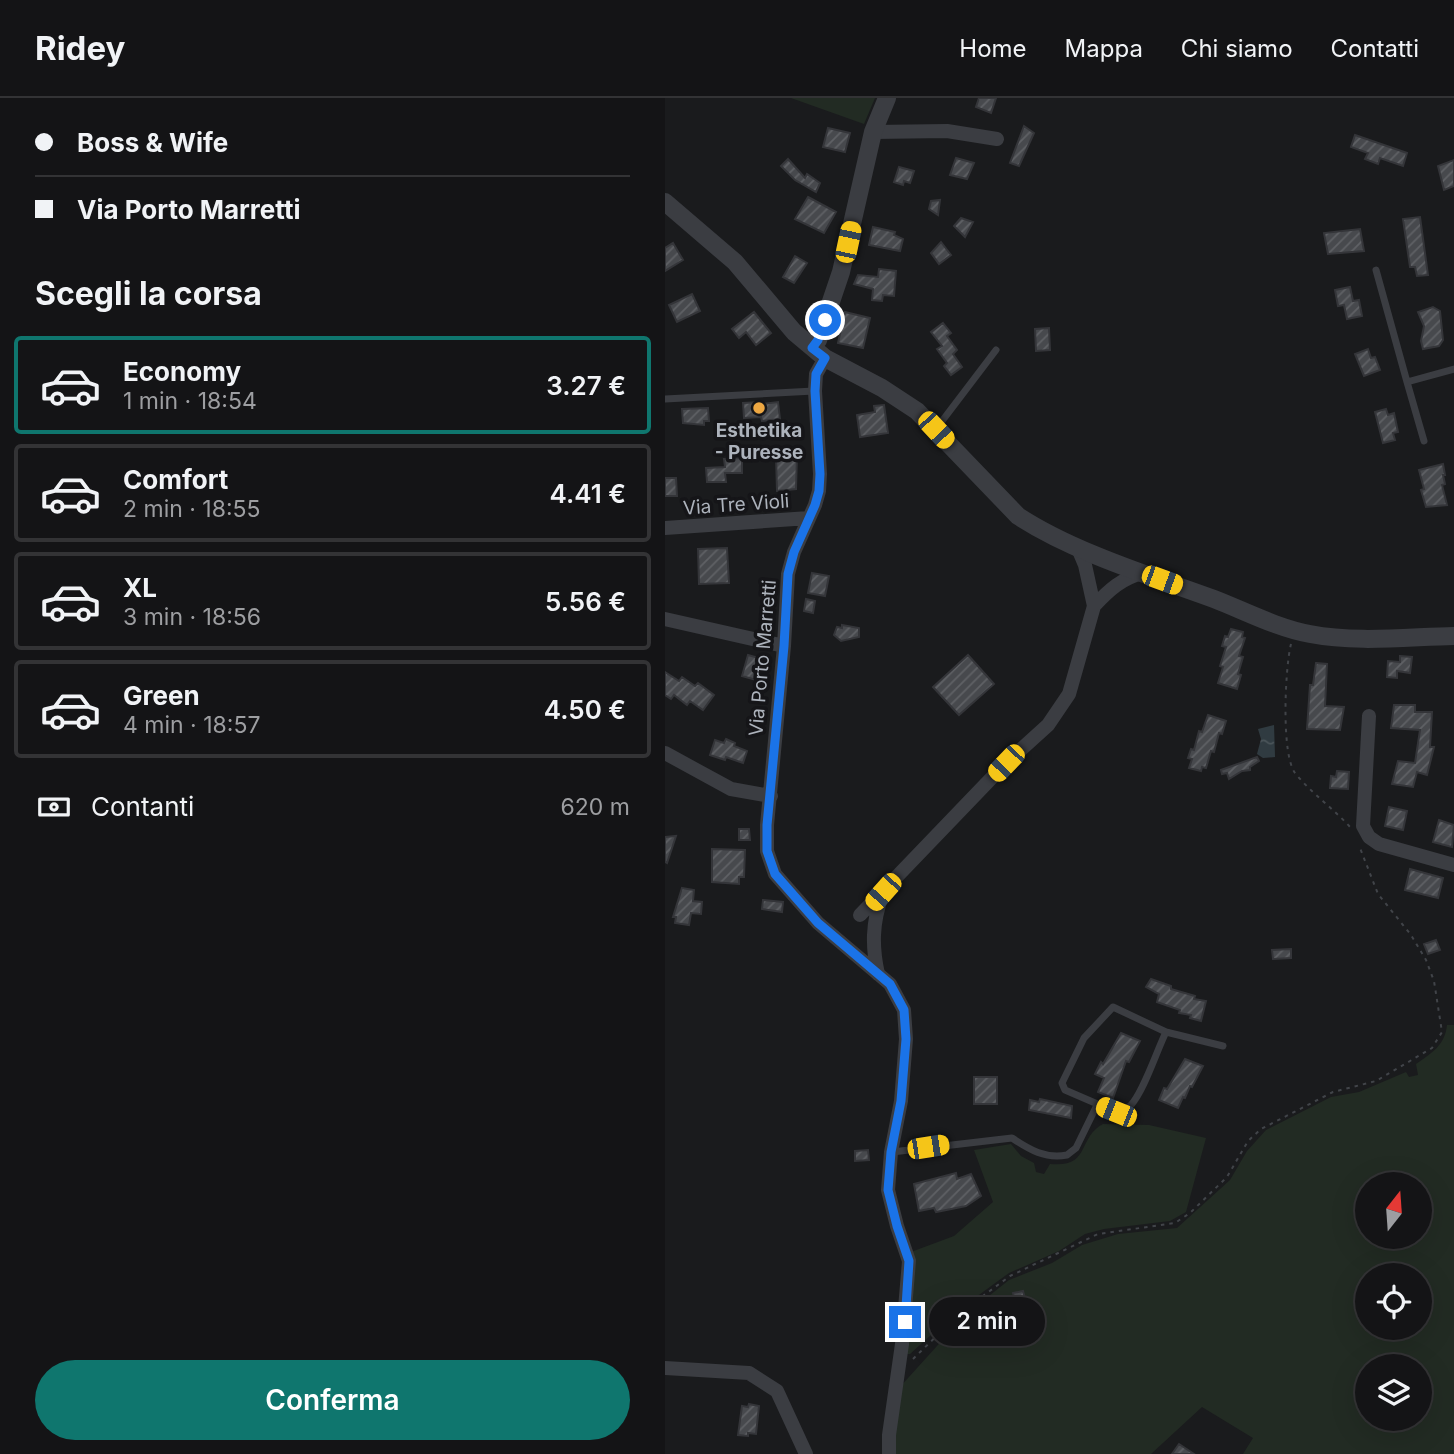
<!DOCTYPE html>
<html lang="it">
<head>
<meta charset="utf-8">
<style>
  body { margin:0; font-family:Inter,sans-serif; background:#212123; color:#f1f3f6; height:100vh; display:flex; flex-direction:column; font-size:26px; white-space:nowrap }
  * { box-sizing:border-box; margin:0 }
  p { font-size:23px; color:#9d9ea1 }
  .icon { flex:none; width:38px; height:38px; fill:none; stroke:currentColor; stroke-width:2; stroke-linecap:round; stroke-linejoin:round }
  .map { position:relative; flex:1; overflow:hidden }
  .panel { display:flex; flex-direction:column; background:#141416; width:665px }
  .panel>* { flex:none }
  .banner { display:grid; align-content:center; height:154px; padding:0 35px; background:#141416 }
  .needle { width:46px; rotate:17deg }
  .buttons { position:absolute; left:690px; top:1074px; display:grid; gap:14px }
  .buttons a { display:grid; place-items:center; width:77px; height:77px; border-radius:50%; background:#141416; box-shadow:0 7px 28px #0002,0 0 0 2px #333335; font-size:35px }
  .end { position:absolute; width:32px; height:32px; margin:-16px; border:9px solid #1a73e8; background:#fff; box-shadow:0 0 0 4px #fff }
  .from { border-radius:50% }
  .bubble { position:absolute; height:49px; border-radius:24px; background:#141416; box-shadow:0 7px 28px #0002,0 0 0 2px #333335; font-size:23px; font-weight:600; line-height:49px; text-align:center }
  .car { position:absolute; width:21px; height:42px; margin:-21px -10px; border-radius:9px; box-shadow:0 0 5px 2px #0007; background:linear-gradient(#f5c518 24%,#345 0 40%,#f5c518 0 76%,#345 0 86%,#f5c518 0) }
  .banner b { display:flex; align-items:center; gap:24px; height:66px; font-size:26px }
  .banner b+b { border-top:2px solid #333335 }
  .banner i { width:18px; height:18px; background:#f1f3f6 }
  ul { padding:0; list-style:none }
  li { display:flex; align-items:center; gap:21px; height:98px; margin:0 14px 10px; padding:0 21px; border:4px solid #333335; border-radius:7px }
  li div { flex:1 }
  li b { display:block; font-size:26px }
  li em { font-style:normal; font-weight:600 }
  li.active { border-color:#0f766e }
  li>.icon { width:63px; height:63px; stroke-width:1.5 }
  h2 { padding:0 35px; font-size:32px; line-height:84px }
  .pay { display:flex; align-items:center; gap:18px; height:77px; padding:0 35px; font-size:26px }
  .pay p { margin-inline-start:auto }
  .primary-button { display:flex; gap:14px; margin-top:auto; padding:14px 35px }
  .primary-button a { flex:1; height:80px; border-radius:42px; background:#0f766e; color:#fff; font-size:28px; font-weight:600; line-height:80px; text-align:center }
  header { display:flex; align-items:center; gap:42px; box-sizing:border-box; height:98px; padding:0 35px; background:#141416; border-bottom:2px solid #333335 }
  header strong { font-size:33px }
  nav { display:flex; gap:38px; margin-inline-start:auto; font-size:24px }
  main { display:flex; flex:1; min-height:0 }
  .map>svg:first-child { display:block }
  .green { fill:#222b23; fill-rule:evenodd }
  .water { fill:url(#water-ripples) }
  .building { fill:url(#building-hatch); stroke:#343539; stroke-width:2 }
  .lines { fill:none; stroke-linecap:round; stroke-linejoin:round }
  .path { stroke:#414449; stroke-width:2; stroke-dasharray:3.5 5; stroke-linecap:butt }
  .service { stroke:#3b3d42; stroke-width:7 }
  .minor { stroke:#3b3d42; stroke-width:14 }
  .tertiary { stroke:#3b3d42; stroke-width:18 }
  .route { stroke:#1a73e8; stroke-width:9 }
  .poi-dot { fill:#eda742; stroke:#151518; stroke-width:2.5 }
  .labels { text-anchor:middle; stroke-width:7; stroke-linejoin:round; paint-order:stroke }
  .poi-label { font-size:19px; font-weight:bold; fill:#adb3bc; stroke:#151518 }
  .street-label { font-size:19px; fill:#adb3bc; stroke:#151518 }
</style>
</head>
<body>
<header>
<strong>Ridey</strong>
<nav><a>Home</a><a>Mappa</a><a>Chi siamo</a><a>Contatti</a></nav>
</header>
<main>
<section class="panel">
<div class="banner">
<b><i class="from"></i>Boss &amp; Wife</b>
<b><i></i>Via Porto Marretti</b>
</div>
<h2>Scegli la corsa</h2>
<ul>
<li class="active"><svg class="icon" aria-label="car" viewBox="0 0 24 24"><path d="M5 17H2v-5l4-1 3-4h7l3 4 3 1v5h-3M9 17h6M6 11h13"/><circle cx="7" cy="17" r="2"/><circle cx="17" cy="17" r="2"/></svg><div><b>Economy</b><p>1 min · 18:54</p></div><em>3.27 €</em></li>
<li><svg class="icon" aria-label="car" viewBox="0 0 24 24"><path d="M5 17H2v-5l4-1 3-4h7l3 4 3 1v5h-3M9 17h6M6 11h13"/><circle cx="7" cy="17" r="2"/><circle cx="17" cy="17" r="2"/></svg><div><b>Comfort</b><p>2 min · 18:55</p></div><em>4.41 €</em></li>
<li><svg class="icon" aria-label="car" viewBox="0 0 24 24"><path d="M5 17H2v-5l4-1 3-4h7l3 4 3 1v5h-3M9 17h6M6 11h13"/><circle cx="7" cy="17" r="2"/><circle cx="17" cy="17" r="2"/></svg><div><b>XL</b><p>3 min · 18:56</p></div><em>5.56 €</em></li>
<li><svg class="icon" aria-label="car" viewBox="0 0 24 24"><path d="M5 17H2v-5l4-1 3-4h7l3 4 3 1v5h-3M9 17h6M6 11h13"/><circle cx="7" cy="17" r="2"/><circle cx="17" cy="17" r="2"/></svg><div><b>Green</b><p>4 min · 18:57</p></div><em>4.50 €</em></li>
</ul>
<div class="pay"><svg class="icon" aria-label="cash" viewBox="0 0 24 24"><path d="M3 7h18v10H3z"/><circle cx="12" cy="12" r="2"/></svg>Contanti<p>620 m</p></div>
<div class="primary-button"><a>Conferma</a></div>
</section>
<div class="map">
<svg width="789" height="1356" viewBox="0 0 789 1356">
  <defs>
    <pattern id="water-ripples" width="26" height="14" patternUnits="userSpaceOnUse" patternTransform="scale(1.75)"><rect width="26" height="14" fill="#303b41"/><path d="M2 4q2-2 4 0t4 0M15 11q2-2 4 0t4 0" fill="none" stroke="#4b555a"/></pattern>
    <pattern id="building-hatch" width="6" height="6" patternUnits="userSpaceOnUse" patternTransform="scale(1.75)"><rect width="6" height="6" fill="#47494d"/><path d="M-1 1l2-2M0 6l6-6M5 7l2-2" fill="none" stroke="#5f6165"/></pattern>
  </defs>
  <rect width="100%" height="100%" fill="#1a1b1d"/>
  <!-- green -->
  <path class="green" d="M126 0H210L199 26Z
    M782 927H789V1356H578L588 1340 537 1309 486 1356H229L234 1290 300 1217 344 1182 387 1165 417 1147 453 1136 512 1130 565 1082 582 1053 601 1032 666 999 694 994 741 974 744 979 753 977 751 966C767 955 780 947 782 927ZM702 1087H754V1139H702ZM702 1178H754V1230H702ZM702 1269H754V1321H702Z
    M438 1026 484 1027 541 1040 521 1114 505 1123 439 1131 420 1136 394 1153 344 1175 296 1210 245 1256H241L246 1154 289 1138 328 1104 309 1052 346 1046 356 1058 369 1065 371 1074 379 1076 385 1066C426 1070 412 1040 438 1026Z"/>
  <!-- water -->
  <path class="water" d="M609 627 610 659 598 660 592 656 596 641 593 631Z"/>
  <!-- building -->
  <path class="building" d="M314 0H331L326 15 311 9Z
    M359 28 369 35 354 68 345 65Z
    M163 30 185 35 180 54 158 49Z
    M690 37 742 55 738 68 715 60 713 66 700 61 703 55 686 49Z
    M291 60 309 65 302 81 285 77Z
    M123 61 140 80 142 76 155 85 151 94 130 82 116 68Z
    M789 62V88L779 92 773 68Z
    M234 69 249 73 245 85 239 83 238 87 229 84Z
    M143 99 171 114 159 135 130 121Z
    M275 102 273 117 264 111 266 103Z
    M755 119 763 177 752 178 750 169H745L738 121Z
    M296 120 308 124 300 139 289 128Z
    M208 129 230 134 229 137 238 141 235 153 204 147Z
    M695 131 699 153 663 156 659 135Z
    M276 144 286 157 274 166 266 155Z
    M8 145 18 162 0 173V150Z
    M130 158 142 165 129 185 118 179Z
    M214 171 231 173 229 198 218 197 217 203 207 202 208 191 189 186 193 177 213 179Z
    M685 189 688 203 694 202 697 218 682 221 679 207 673 208 670 192Z
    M27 196 35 213 12 224 4 207Z
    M768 209 775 213 778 242 774 248 758 251 756 243 759 228 753 214Z
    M89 214 106 235 91 247 81 234 74 240 67 231Z
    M180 214 205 220 198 250 173 245Z
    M278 225 286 235 282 238 292 252 288 256 297 269 286 277 279 268 282 265 272 251 277 248 266 234Z
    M384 230 385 252 371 253 370 231Z
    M703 251 706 260 710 259 715 272 699 278 690 256Z
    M96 304V306L113 304 115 321 97 323 96 319 79 320 78 305Z
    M219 307 223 335 195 339 192 317 210 314 209 308Z
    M43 310 44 323H39V327L18 325 17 311Z
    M721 311 723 317 729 315 733 334 728 335 730 342 718 345 710 314Z
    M132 357 131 391 112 393 111 358Z
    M77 360V375H60L61 384H42L41 370 60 369 59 361Z
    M778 366 780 377H778L780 386 777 387 782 407 761 409 756 392 759 391 754 372Z
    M0 380H11L12 398H0Z
    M62 450 64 485 34 486 33 451Z
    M147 475 164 478 160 498 143 495Z
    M141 501 150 503 148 515 139 513Z
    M177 527 194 530V539L176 543 169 537 172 529 177 530Z
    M566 531 578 534 577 539 580 540 574 558 578 559 573 576 576 577 572 591 553 585 558 569 555 568 561 549 557 548 560 538 563 539Z
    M83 557 101 562 95 583 77 578Z
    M303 557 329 586 294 617 268 589Z
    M735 558 747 559 745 575 732 573V580L722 579 723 563 735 564Z
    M651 565 662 566 660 608 679 609 675 632 642 631 645 587H648Z
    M0 574 14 583 17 579 30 588 33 585 49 597 38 612 25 603 22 607 9 597 6 601 0 597Z
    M729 607H750V614H767L765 649H769L762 677 752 674 748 689 727 686 733 663 750 665 755 632 726 630Z
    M543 617 561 623 557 636 554 635 549 654 546 653 541 670 537 669 536 673 524 670 527 661 523 660 526 651 529 652 534 633 537 634Z
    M61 641 70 645 69 648 82 653 78 665 61 659 60 662 45 657 50 642 59 645Z
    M592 659 594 663 585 669V672L577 673 564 681 562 675 557 676 556 672Z
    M672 673 684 674 683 691 665 690 666 678 671 679Z
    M724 709 742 713 738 732 720 728Z
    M774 722 789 727 787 749 768 744Z
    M74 731H84L85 742H74Z
    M11 738 2 765 0 764V739Z
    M47 751 80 752 79 779H74V786L47 784Z
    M745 771 778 780 773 800 740 792Z
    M17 790 29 792 28 803 37 804 36 816 26 815 24 827 10 825 11 819H8Z
    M98 802 118 804 117 814 97 811Z
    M771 842 775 852 763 856 759 846Z
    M626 851V860L608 861 607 852Z
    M486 881 506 888V891L530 898 529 901 541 903 536 923 525 920 526 917 514 915 515 912 492 904 494 896 481 889Z
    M456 935 475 943 464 964 461 963 448 1000 433 994 439 980 430 976 436 964 438 966Z
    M520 961 538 968 527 989 525 988 520 1000 518 999 513 1010 494 1002 499 990 502 991Z
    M309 979H332V1006H309Z
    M375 1001 407 1008 406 1020 364 1012 365 1002 374 1004Z
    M203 1052 204 1062 190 1063V1053Z
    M291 1075 292 1081 306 1076 316 1098 301 1108 271 1114 269 1110 254 1113 249 1086Z
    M358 1193 361 1204 351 1207 348 1195Z
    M84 1306 94 1308 91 1336 83 1335V1338L73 1337 77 1308 83 1309Z
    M514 1346 529 1356H507Z"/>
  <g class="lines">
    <!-- path -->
    <path class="path" d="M626 546C620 570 616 656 630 675 646 695 668 710 685 729
      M248 1261 295 1215 345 1178 433 1136 510 1125 525 1115 562 1079 583 1043 596 1031 668 994 711 983 767 950 777 934 769 883 761 862 746 837 713 796 695 750"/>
    <!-- service -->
    <path class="service" d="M711 172 742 284 789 271
      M742 284 759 343
      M0 301 149 293
      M271 331 331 252
      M501 934C492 952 479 993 466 1007 462 1011 456 1013 451 1014L400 992 397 985 419 940 448 909 501 934 558 948
      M227 1054 347 1040C365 1052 380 1061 402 1057L411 1050 432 1007"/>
    <!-- minor -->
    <path class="minor" d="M208 34 282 33 332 41
      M160 260 151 276 150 293 155 376 154 393 150 407 129 454 123 476 119 548 102 727V753L110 776 153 825 225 886 239 912 241 941 236 1003 226 1054 223 1092 232 1128 244 1163 237 1246 224 1337V1356
      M0 430 144 420
      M429 508C444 492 457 480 478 475
      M0 521 119 548
      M704 618 698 728 704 739 714 746 789 767
      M0 655 66 691 106 698
      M195 817 341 665 383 627 404 596 429 508 420 467 412 448
      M213 876C207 849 207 825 217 798
      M0 1270 84 1275 112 1293 141 1356"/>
    <!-- tertiary -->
    <path class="tertiary" d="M0 104 70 164 129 234 160 260 217 290 252 313 353 418C408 454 486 478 549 501 580 513 612 530 645 536 691 545 742 539 789 538
      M147 249 153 242 176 174 208 34 222 0"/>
  </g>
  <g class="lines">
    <!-- route -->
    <path class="route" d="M160 222 153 242 147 250 160 260 151 276 150 293 155 376 154 393 150 407 129 454 123 476 119 548 102 727V753L110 776 153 825 225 886 239 912 241 941 236 1003 226 1054 223 1092 232 1128 244 1163 240 1224"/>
  </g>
  <!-- markers -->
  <circle class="poi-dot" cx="94" cy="310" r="7"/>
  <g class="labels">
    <!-- poi labels -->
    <g class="poi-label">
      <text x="94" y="339">Esthetika<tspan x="94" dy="22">- Puresse</tspan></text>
    </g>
    <!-- street labels -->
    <g class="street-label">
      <text transform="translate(71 406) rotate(-4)" y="7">Via Tre Violi</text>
      <text transform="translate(97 560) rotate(-85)" y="7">Via Porto Marretti</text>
    </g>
  </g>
</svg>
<div class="buttons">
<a><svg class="needle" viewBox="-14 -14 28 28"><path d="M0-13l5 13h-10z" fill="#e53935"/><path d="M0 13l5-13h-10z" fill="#9d9ea1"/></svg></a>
<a><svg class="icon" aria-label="locate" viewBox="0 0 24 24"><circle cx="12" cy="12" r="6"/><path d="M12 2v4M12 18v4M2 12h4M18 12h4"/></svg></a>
<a><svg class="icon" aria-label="layers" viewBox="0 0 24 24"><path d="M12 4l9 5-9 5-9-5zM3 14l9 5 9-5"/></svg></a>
</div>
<i class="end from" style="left:160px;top:222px"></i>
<i class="end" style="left:240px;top:1224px"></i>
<div class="bubble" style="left:264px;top:1199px;width:116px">2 min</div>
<i class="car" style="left:183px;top:144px;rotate:12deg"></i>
<i class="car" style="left:271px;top:332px;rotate:137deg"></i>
<i class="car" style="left:497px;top:482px;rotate:110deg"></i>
<i class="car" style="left:341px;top:665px;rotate:224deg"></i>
<i class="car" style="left:218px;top:794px;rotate:222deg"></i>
<i class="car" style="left:451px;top:1014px;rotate:292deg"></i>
<i class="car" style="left:263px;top:1049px;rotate:81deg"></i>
</div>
</main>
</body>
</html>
